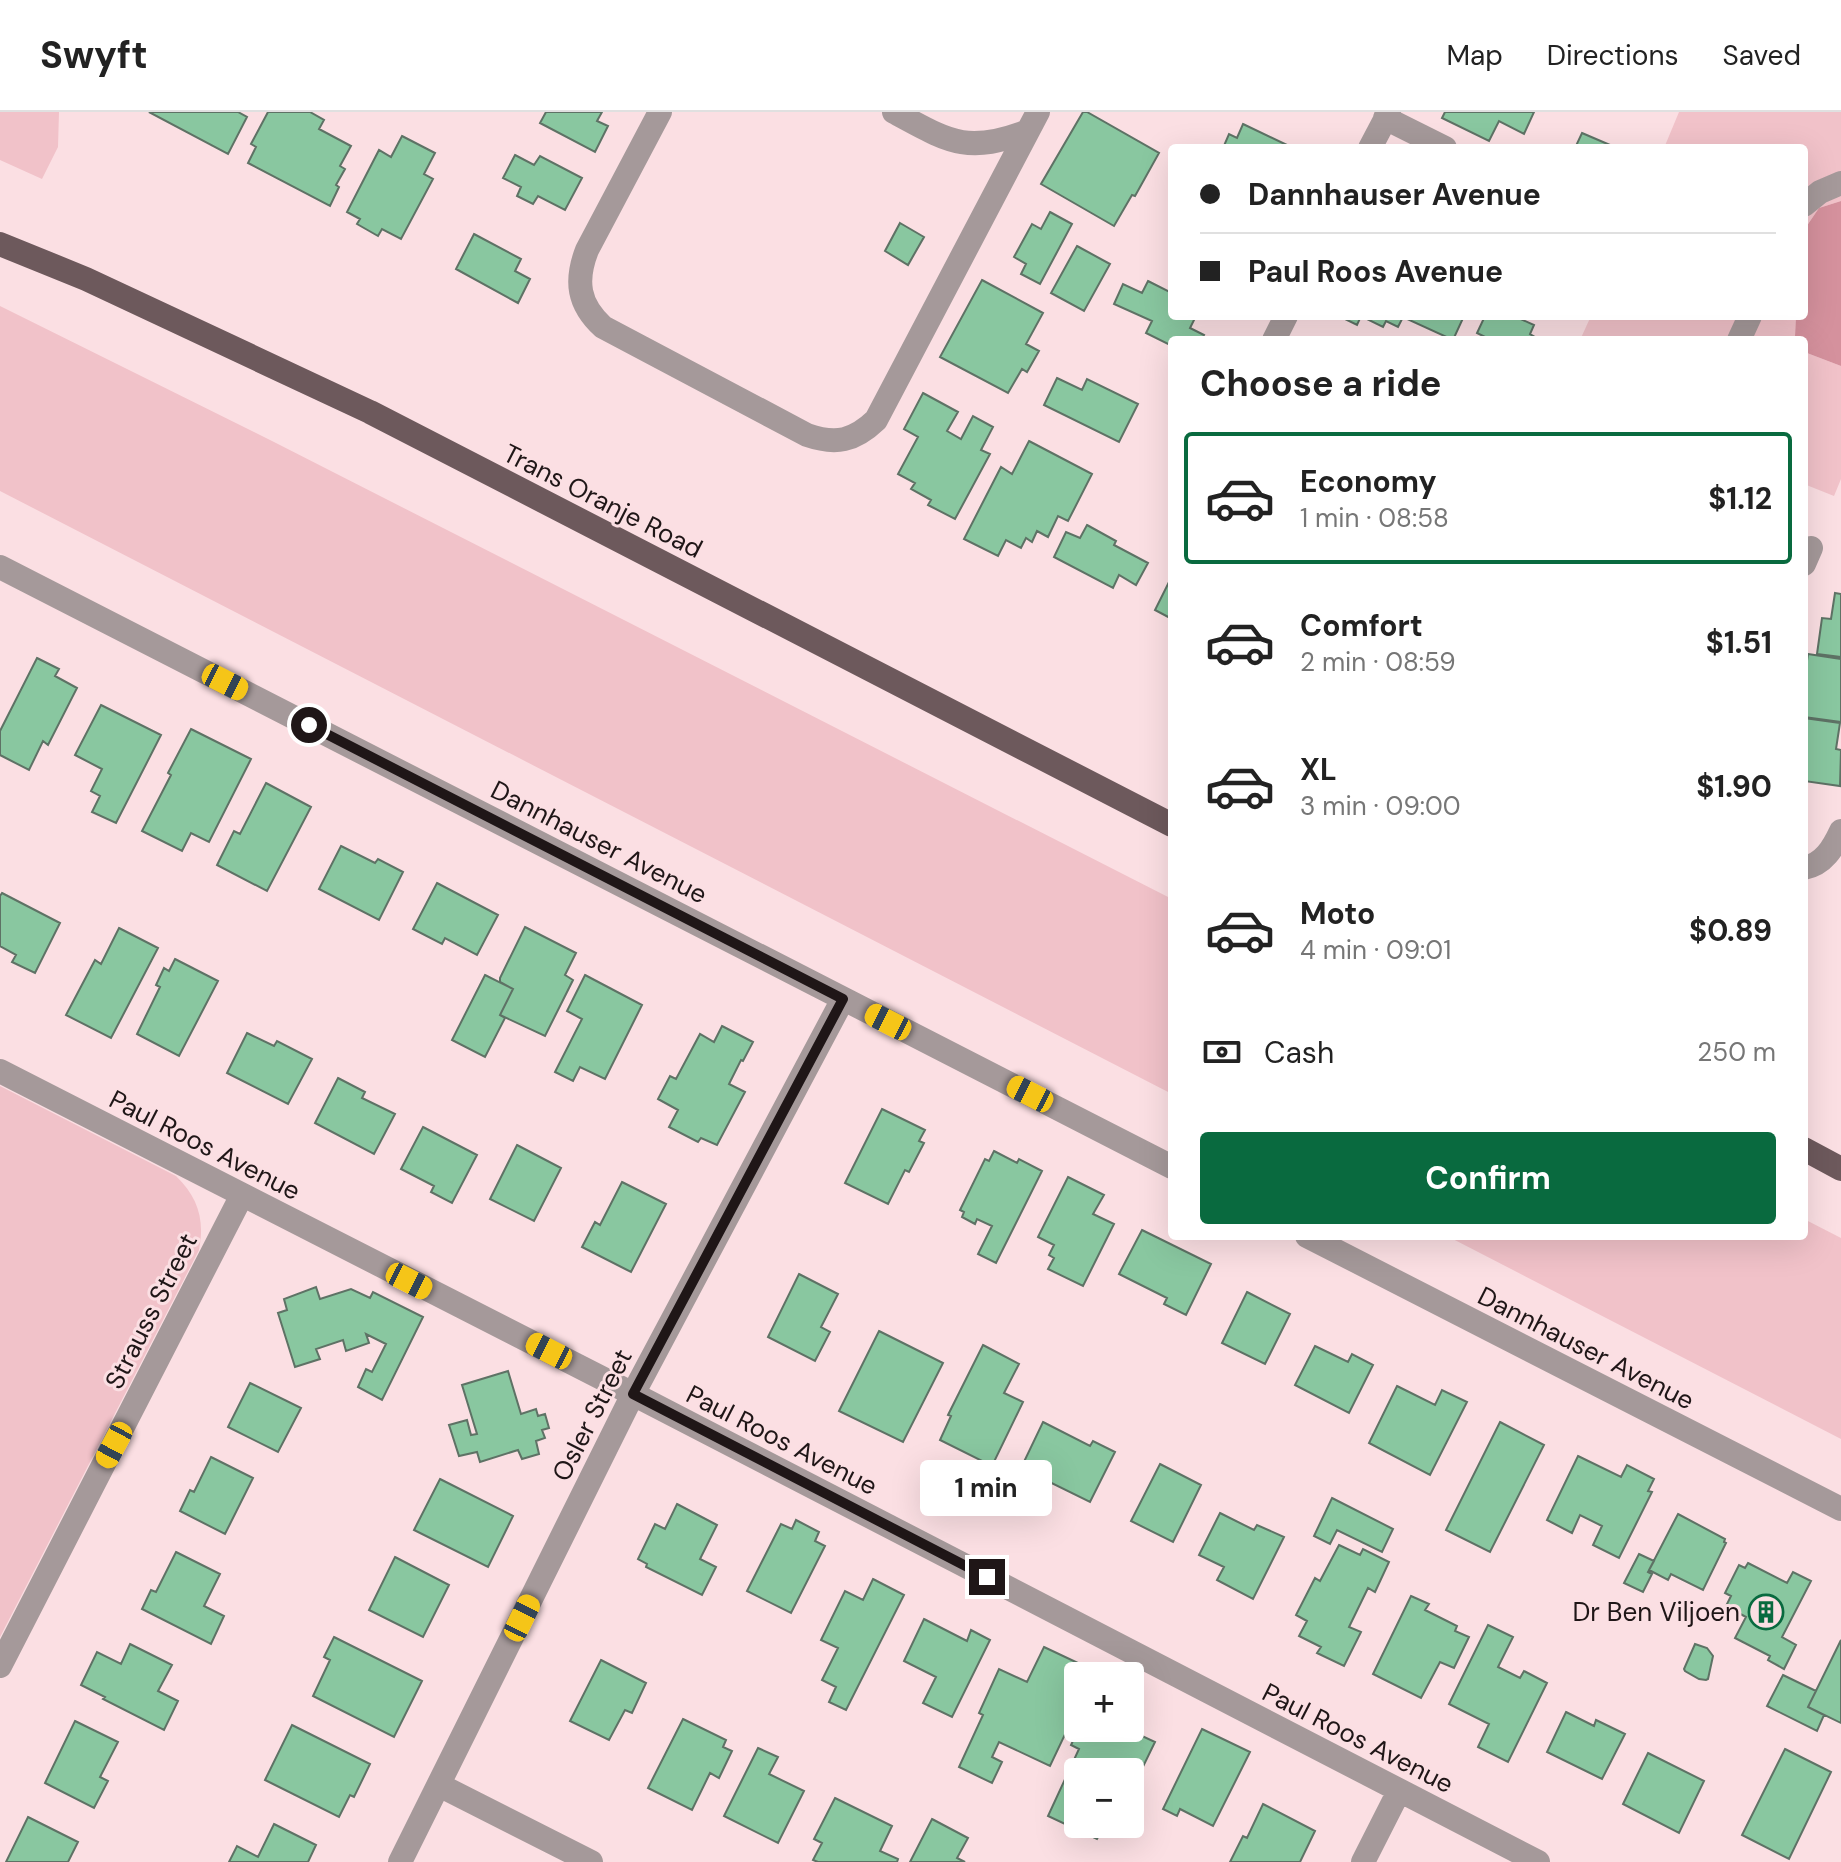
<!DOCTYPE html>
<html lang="en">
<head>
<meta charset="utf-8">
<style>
  body { margin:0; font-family:"DM Sans",sans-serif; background:#f6f6f6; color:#222; height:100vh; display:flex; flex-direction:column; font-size:30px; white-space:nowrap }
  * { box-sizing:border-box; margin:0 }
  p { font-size:26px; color:#767676 }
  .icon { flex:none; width:44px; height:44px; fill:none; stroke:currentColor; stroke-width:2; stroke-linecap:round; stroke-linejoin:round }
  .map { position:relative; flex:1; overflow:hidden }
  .drawer { position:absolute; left:1168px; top:224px; width:640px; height:904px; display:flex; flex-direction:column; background:#fff; border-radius:8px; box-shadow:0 8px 32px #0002 }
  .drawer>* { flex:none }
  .banner { position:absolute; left:1168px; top:32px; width:640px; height:176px; border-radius:8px; box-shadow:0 8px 32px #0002; display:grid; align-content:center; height:176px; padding:0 32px; background:#fff }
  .tools { position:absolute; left:1064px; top:1550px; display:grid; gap:16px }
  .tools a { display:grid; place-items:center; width:80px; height:80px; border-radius:8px; background:#fff; box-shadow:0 8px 32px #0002; font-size:40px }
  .end { position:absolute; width:36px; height:36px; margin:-18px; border:10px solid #1f1617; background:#fff; box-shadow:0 0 0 4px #fff }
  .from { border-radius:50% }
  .bubble { position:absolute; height:56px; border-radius:8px; background:#fff; box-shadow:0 8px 32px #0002; font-size:26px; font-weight:700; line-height:56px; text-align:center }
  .car { position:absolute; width:24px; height:48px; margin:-24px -12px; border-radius:10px; box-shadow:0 0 6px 2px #0007; background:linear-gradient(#f5c518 24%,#345 0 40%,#f5c518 0 76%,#345 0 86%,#f5c518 0) }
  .banner b { display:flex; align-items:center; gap:28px; height:76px; font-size:30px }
  .banner b+b { border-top:2px solid #e0e0e0 }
  .banner i { width:20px; height:20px; background:#222 }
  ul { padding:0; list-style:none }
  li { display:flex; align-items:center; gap:24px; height:132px; margin:0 16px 12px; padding:0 16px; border:4px solid transparent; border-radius:8px }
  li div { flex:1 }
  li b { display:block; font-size:30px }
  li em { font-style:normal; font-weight:700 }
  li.selected { border-color:#096a3f }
  li>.icon { width:72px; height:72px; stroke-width:1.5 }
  h2 { padding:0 32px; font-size:36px; line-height:96px }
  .pay { display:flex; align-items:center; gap:20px; height:88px; padding:0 32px; font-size:30px }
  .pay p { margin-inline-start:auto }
  .cta { display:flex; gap:16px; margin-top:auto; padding:16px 32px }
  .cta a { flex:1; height:92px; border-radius:8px; background:#096a3f; color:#fff; font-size:32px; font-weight:700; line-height:92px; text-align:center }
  header { display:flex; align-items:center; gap:48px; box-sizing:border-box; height:112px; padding:0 40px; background:#fff; border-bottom:2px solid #e0e0e0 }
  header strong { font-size:38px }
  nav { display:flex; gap:44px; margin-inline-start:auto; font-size:28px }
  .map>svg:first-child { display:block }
  .green { fill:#f1c2c9 }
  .forest { fill:#d5919d }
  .building { fill:#89c7a0; stroke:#5e7265; stroke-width:2 }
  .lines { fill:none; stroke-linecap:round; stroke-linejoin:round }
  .minor { stroke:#a5999a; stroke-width:24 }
  .major { stroke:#6d595c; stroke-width:24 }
  .route { stroke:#1f1617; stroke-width:10 }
  .labels { text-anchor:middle; stroke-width:6; stroke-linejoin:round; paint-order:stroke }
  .street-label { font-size:26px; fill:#1f1617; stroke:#fbdfe3 }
  .poi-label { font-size:26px; fill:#1f1617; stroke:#fbdfe3; text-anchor:end }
</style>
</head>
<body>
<header>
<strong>Swyft</strong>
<nav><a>Map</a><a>Directions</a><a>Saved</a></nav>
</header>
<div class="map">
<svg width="1841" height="1750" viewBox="0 0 1841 1750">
  <rect width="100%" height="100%" fill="#fbdfe3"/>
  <!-- green -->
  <path class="green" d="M0 0H59L58 35 42 67 0 48Z
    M1679 0H1841V89L1819 96 1804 118V36H1664Z
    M0 194 274 330 1172 787V982L0 379Z
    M1591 204H1796L1795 224 1798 228H1580Z
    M1804 237 1807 241 1841 254V367L1834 384 1804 372Z
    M0 974 176 1064C198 1085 205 1108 199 1138L0 1525Z
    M1804 1107 1841 1126V1327L1447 1124H1804Z"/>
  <!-- forest -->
  <path class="forest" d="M1841 89V254L1807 241 1804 237V228H1798L1795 224 1796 204H1804V118L1819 96Z"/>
  <!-- building -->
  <path class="building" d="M149 0H238L247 5 228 42Z
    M268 0H310L324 8 319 17 351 34 340 54 345 57 336 73 339 75 330 94 248 51 256 35 251 32Z
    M546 0H602L597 9 608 14 595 40 540 11Z
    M1083 0H1087L1159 41 1135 84 1132 83 1114 114 1041 72Z
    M1445 0H1534L1524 22 1499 9 1489 29 1442 6Z
    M1243 12 1289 34V36H1223L1229 22 1237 26Z
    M1582 21 1617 36H1575Z
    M402 24 435 41 424 62 433 67 401 127 382 117 378 124 357 112 360 107 347 100 379 38 391 45Z
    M515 43 534 53 540 44 582 66 565 98 538 84 533 92 517 84 521 75 503 66Z
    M1050 100 1072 112 1040 172 1021 162 1026 152 1014 145 1032 112 1041 117Z
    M900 111 924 125 908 153 885 139Z
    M474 122 521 147 515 159 530 167 518 191 456 157Z
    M1077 134 1110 152 1084 199 1051 181Z
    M982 168 1043 201 1026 232 1039 239 1027 260 1022 257 1008 281 940 245Z
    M1148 169 1172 181V204H1196L1190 216 1204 223 1201 228H1172V234L1146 221 1152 209 1114 192 1123 172 1142 181Z
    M1339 204H1464L1453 228 1403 205 1398 215 1386 209 1383 215 1361 204 1357 213Z
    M1485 204H1514L1534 213 1530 222 1540 228H1491L1477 221Z
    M1057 266 1082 278 1087 267 1138 292 1119 330 1044 293Z
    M923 281 958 300 947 319 961 327 973 304 993 315 981 338 990 342 955 407 928 393 931 388 911 377 915 371 898 362 918 325 904 317Z
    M1029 329 1092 362 1068 409 1058 404 1048 425 1037 419 1032 430 1026 426 1021 436 1006 428 998 444 964 427 1001 355 1012 362Z
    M1087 413 1116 429 1114 433 1148 451 1136 473 1119 463 1113 476 1054 445 1066 420 1080 426Z
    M1172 464V507L1155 498Z
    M1835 481 1841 482V545L1817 542 1822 506 1831 507Z
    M1808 542 1841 547V610L1804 605V568Z
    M37 546 59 557 55 564 77 576 48 633 43 629 29 658 0 643V619Z
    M101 593 161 623 116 711 92 700 100 684 91 679 102 657 75 643Z
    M1804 606 1840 611 1836 637 1841 638 1840 674 1804 669Z
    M191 617 251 647 209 730 191 721 182 739 142 719 171 663 168 661Z
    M266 671 311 695 267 779 217 753 234 719 240 722Z
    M341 734 375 751 378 747 403 760 379 808 319 777Z
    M437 771 498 803 477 843 445 826 442 832 413 817Z
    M2 781 60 811 35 861 12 850 16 843 0 834V784Z
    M525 815 576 841 565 863 573 868 545 924 500 903 513 877 500 870V866Z
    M119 816 158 836 111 926 66 903 95 848 101 852Z
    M175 847 218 869 179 944 137 922 160 875 156 873 164 856 169 859Z
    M485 863 513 877 500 903 505 906 485 945 452 928Z
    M585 863 642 893 605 967 580 955 573 969 555 960 582 907 567 899Z
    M722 914 753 930 743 949 741 948 729 972 745 980 717 1033 701 1026 698 1030 669 1015 678 998 658 987 670 964 676 967 700 922 714 930Z
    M247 921 274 934 277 929 312 947 288 992 227 961Z
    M338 966 365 980 362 986 395 1002 374 1042 315 1011Z
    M882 997 925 1018 919 1029 924 1031 909 1060 905 1058 888 1092 845 1071Z
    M423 1015 477 1043 452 1091 431 1080 434 1074 401 1057Z
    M517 1033 561 1056 534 1109 490 1087Z
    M994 1039 1017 1051 1019 1047 1042 1059 996 1151 978 1142 992 1114 977 1107 975 1112 962 1105 964 1100 960 1098 985 1047 989 1049Z
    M1068 1065 1104 1083 1093 1102 1114 1112 1083 1174 1048 1157 1054 1146 1049 1143 1054 1133 1038 1125Z
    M622 1070 666 1092 631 1160 582 1135 595 1110 600 1113Z
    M1142 1118 1211 1152 1186 1203 1164 1192 1167 1186 1119 1162Z
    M799 1162 838 1182 821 1215 830 1220 815 1249 768 1225Z
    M316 1175 320 1187 351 1177 370 1186 373 1180 423 1205 382 1288 358 1275 366 1257 372 1260 386 1232 366 1222 369 1231 346 1239 343 1228 316 1237 320 1247 295 1255 278 1201 287 1198 284 1187Z
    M1247 1180 1290 1202 1265 1252 1222 1231Z
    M879 1219 943 1251 903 1330 839 1299Z
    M983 1233 1019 1252 1004 1281 1023 1290 992 1354 940 1328 951 1304 948 1303Z
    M1315 1234 1348 1250 1352 1242 1373 1253 1349 1301 1295 1273Z
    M508 1259 521 1302 536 1297 538 1304 545 1302 549 1316 542 1318 545 1326 536 1329 539 1342 522 1347 518 1338 480 1350 477 1340 459 1344 449 1313 467 1308 471 1323 477 1322 462 1273Z
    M250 1271 301 1296 278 1340 228 1315Z
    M1397 1274 1435 1293 1442 1278 1467 1290 1430 1363 1369 1331Z
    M1043 1310 1090 1334 1093 1329 1115 1340 1090 1390 1021 1356Z
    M1500 1310 1544 1333 1490 1440 1446 1418Z
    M1578 1344 1621 1365 1627 1353 1654 1367 1648 1379 1652 1380 1619 1446 1593 1433 1602 1414 1580 1403 1572 1421 1547 1408Z
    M211 1345 253 1366 225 1422 180 1399 190 1378 194 1380Z
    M1160 1352 1201 1373 1173 1430 1131 1409Z
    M440 1367 513 1404 488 1455 414 1418Z
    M1332 1386 1393 1417 1382 1440 1337 1418 1330 1432 1314 1424Z
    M677 1392 717 1413 700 1447 716 1455 702 1483 646 1455 647 1452 638 1447 655 1412 665 1417Z
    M1220 1401 1254 1418 1257 1413 1284 1425 1253 1487 1217 1468 1224 1455 1199 1443Z
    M1678 1402 1725 1427 1724 1430 1726 1431 1703 1478 1671 1462 1668 1468 1649 1458Z
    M796 1408 819 1420 815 1429 825 1434 791 1501 747 1479 781 1412 792 1417Z
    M1339 1433 1360 1443 1363 1437 1389 1450 1375 1480 1368 1476 1349 1515 1361 1520 1344 1554 1317 1541 1321 1535 1299 1524 1307 1509 1296 1503 1315 1466 1320 1469Z
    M176 1440 220 1462 204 1494 224 1504 211 1532 142 1497 151 1478 156 1480Z
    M1639 1442 1654 1449 1648 1460 1652 1462 1643 1480 1624 1471Z
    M395 1445 449 1473 423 1525 369 1498Z
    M1748 1451 1787 1471 1793 1460 1811 1469 1782 1525 1796 1533 1784 1557 1768 1548 1770 1544 1735 1526 1746 1505 1726 1494 1731 1484 1725 1481 1739 1453 1745 1456Z
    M873 1467 904 1483 846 1598 829 1590 836 1575 822 1568 838 1536 821 1528 845 1479 863 1488Z
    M1411 1484 1429 1492 1425 1498 1457 1514 1455 1519 1469 1525 1454 1556 1440 1550 1421 1586 1373 1562Z
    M924 1507 967 1529 971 1518 990 1528 952 1605 923 1591 936 1565 904 1549Z
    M1488 1513 1513 1525 1498 1555 1520 1566 1524 1559 1547 1571 1508 1650 1478 1635 1489 1612 1449 1592Z
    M334 1525 422 1569 394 1625 313 1584 330 1548 324 1545Z
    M1841 1528V1611L1808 1595Z
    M130 1532 172 1553 158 1579 178 1589 164 1618 103 1587 105 1585 81 1573 97 1540 121 1552Z
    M1695 1532 1707 1536 1713 1544 1708 1567 1706 1568 1699 1567 1685 1559 1684 1557Z
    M1044 1535 1095 1559 1093 1564H1078V1595L1050 1654 999 1630 992 1645 1002 1650 992 1671 959 1655 983 1603 979 1601 999 1557 1027 1570Z
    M601 1548 646 1571 632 1601 625 1598 609 1628 570 1609Z
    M1783 1563 1816 1579 1808 1595 1824 1603 1817 1619 1767 1594Z
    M1566 1600 1594 1614 1596 1608 1625 1622 1602 1667 1547 1640Z
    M683 1607 726 1628 723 1635 732 1639 719 1666 710 1661 692 1698 648 1676Z
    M75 1609 118 1630 100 1665 108 1669 94 1696 45 1671Z
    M292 1613 370 1652 354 1685 350 1683 339 1705 265 1668Z
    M1079 1616H1125L1155 1630 1138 1665 1124 1659 1078 1660V1712H1105L1097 1727 1048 1704 1079 1637 1071 1633Z
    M1202 1617 1250 1640 1213 1714 1180 1697 1177 1704 1163 1697Z
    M758 1636 778 1645 769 1662 804 1679 778 1731 724 1704Z
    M1785 1637 1831 1660 1789 1747 1742 1723Z
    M1648 1641 1704 1669 1679 1721 1623 1692Z
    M835 1686 892 1714 880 1739 898 1747 897 1750H818L813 1748 822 1731 814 1727Z
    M1263 1692 1315 1719 1300 1750H1230L1243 1724 1247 1726Z
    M28 1705 78 1730 68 1750H6Z
    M932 1707 968 1726 957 1746 965 1750H910Z
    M274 1712 316 1733 308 1750H229L237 1734 258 1745Z"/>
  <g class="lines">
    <!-- minor -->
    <path class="minor" d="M660 0 587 138C575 169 578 192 603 215L807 323C836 333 854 329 876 308L1038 0
      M894 0C948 29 966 43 1028 19
      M1385 6 1445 36
      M1370 36 1389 0
      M1804 93 1820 80 1841 71
      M1274 228 1286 204
      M1739 228 1750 204
      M1804 452 1811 436
      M0 455 1172 1055
      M1804 756C1824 752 1833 736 1841 719
      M0 959 633 1282 1538 1750
      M1307 1124 1841 1397
      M0 1554 242 1083
      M439 1673 591 1750
      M400 1750 633 1282 843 887
      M1363 1750 1399 1679"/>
    <!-- major -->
    <path class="major" d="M0 132 86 167 370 300 1172 713
      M1804 1037 1841 1057"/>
  </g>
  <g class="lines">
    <!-- route -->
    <path class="route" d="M309 613 843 887 633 1282 987 1465"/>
  </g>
  <!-- icons -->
  <defs>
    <g id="building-ring" transform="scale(1.8)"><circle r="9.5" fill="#fbdfe3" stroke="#096a3f" stroke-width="1.5"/><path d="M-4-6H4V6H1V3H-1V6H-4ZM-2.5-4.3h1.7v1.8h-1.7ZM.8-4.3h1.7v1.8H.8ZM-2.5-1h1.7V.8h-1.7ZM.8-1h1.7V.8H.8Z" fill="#096a3f"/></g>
  </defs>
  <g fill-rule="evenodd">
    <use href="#building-ring" x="1766" y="1500"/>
  </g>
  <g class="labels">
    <!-- street labels -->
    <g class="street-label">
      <text transform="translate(603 389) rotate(27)" y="9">Trans Oranje Road</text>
      <text transform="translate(599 730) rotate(27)" y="9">Dannhauser Avenue</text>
      <text transform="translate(205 1033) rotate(27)" y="9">Paul Roos Avenue</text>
      <text transform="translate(151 1199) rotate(-63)" y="9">Strauss Street</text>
      <text transform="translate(1586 1236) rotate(27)" y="9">Dannhauser Avenue</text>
      <text transform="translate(592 1303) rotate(-63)" y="9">Osler Street</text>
      <text transform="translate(782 1328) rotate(27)" y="9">Paul Roos Avenue</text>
      <text transform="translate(1358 1626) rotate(27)" y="9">Paul Roos Avenue</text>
    </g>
    <!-- poi labels -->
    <g class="poi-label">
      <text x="1740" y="1509">Dr Ben Viljoen</text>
    </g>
  </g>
</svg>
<div class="tools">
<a>+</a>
<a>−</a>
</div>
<i class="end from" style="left:309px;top:613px"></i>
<i class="end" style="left:987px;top:1465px"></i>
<div class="bubble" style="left:920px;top:1348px;width:132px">1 min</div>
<i class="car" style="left:225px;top:570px;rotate:117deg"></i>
<i class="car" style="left:888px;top:910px;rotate:297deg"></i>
<i class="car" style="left:1030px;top:982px;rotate:297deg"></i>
<i class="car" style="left:409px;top:1169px;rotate:117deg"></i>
<i class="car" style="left:549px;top:1239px;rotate:297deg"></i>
<i class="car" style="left:114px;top:1333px;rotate:208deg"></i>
<i class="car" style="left:522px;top:1506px;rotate:26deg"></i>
<div class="banner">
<b><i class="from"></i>Dannhauser Avenue</b>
<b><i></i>Paul Roos Avenue</b>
</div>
<section class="drawer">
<h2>Choose a ride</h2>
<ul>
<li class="selected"><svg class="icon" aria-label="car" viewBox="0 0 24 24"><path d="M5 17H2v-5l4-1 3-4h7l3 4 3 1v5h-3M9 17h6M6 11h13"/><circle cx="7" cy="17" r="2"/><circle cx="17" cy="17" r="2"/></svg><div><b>Economy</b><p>1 min · 08:58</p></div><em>$1.12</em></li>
<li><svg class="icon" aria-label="car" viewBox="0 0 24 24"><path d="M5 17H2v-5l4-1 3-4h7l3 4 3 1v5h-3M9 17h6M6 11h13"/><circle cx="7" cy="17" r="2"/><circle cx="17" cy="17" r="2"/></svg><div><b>Comfort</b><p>2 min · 08:59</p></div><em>$1.51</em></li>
<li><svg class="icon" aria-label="car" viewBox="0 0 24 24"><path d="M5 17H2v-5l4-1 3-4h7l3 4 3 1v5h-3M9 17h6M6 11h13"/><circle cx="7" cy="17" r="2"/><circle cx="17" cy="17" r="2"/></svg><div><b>XL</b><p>3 min · 09:00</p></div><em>$1.90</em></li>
<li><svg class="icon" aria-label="car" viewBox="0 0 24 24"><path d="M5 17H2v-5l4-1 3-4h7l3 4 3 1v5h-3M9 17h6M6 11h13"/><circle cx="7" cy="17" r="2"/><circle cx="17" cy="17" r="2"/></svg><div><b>Moto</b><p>4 min · 09:01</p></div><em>$0.89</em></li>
</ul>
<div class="pay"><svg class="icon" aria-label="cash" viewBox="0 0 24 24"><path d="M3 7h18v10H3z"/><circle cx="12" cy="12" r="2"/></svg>Cash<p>250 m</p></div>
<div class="cta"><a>Confirm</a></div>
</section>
</div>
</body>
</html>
